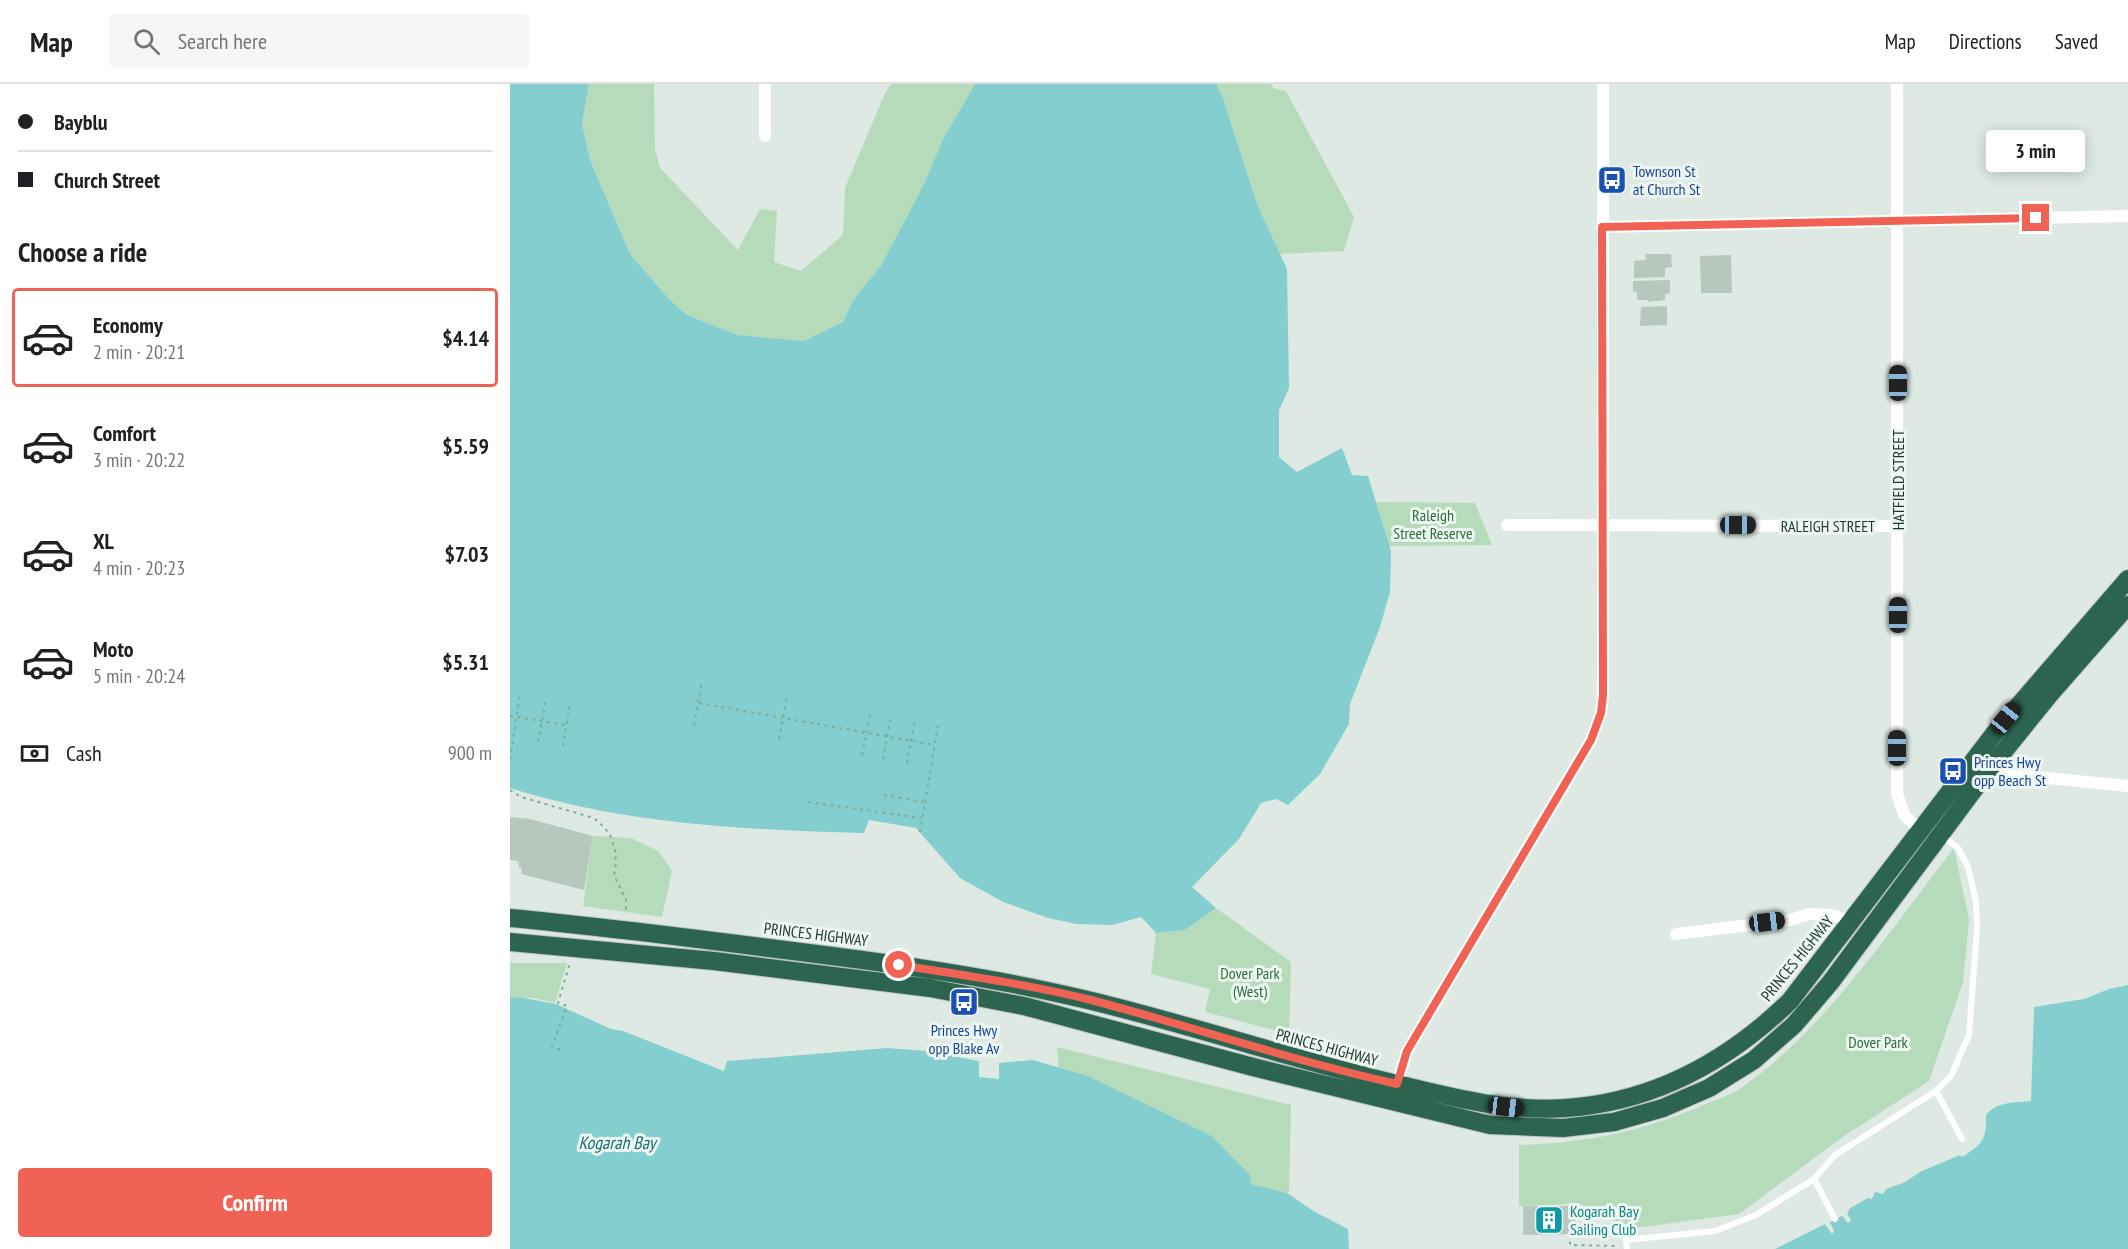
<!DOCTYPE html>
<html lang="en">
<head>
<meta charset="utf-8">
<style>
  body { margin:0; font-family:"PT Sans Narrow",sans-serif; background:#f6f6f6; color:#202124; height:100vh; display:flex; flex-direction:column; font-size:22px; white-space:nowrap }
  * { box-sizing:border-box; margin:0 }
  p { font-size:20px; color:#757577 }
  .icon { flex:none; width:33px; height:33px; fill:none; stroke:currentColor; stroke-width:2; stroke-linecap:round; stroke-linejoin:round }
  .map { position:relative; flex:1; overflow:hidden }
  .sheet { display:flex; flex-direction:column; background:#fff; width:510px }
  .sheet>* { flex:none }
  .banner { display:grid; align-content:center; height:132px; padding:0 18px; background:#fff }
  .end { position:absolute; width:27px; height:27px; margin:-14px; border:8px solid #f06354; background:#fff; box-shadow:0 0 0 3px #fff }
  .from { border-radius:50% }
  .bubble { position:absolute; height:42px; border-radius:6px; background:#fff; box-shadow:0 3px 15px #0003; font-size:20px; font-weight:800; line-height:42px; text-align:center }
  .car { position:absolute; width:18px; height:36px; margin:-18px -9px; border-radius:8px; box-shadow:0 0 4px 2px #0007; background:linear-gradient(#222 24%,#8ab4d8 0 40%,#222 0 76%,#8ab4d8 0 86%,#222 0) }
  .banner b { display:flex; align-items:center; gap:21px; height:57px; font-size:22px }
  .banner b+b { border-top:2px solid #e0e0e0 }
  .banner i { width:15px; height:15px; background:#202124 }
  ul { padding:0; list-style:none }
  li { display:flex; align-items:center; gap:18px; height:99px; margin:0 12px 9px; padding:0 6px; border:3px solid transparent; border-radius:6px }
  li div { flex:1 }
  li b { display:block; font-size:22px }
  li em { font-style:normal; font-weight:800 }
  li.current { border-color:#f06354 }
  li>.icon { width:54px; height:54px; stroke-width:1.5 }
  h2 { padding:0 18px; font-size:27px; line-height:72px }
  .pay { display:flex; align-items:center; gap:15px; height:66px; padding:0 18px; font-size:22px }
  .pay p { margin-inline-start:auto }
  .cta { display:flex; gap:12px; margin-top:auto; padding:12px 18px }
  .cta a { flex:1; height:69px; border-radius:6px; background:#f06354; color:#fff; font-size:24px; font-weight:800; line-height:69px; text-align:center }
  header { display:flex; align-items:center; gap:36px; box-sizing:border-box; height:84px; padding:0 30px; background:#fff; border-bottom:2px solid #e0e0e0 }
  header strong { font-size:28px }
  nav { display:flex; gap:33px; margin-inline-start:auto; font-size:21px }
  .search { width:420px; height:54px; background:#f6f6f6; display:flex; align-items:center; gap:15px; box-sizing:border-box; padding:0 21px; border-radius:6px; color:#757577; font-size:22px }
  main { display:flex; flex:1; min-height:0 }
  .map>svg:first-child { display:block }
  .green { fill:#b6dbba }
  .water { fill:#85cecf }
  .building { fill:#b6c7bd }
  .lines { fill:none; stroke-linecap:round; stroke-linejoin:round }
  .highway-casing { stroke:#bcc3c0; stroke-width:20 }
  .path { stroke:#7ead97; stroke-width:2; stroke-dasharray:3 4.5; stroke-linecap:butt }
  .lane { stroke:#fff; stroke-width:6 }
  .street { stroke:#fff; stroke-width:12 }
  .highway { stroke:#2c6450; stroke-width:18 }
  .route { stroke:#f06354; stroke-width:8 }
  .labels { text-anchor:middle; stroke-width:6; stroke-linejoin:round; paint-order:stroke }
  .transit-label { font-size:16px; fill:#164399; stroke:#edf6f0; text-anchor:start }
  .street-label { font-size:16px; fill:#1f382e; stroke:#edf6f0 }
  .park-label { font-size:16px; fill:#2a6e3a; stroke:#edf6f0 }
  .culture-label { font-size:16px; fill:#0d838f; stroke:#edf6f0; text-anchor:start }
  .water-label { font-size:18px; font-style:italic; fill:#1b7172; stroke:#edf6f0 }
</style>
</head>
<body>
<header>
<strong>Map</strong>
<div class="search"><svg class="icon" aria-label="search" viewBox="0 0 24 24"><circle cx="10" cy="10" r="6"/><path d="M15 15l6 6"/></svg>Search here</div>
<nav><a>Map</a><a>Directions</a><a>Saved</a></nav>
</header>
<main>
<section class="sheet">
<div class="banner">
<b><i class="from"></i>Bayblu</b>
<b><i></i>Church Street</b>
</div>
<h2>Choose a ride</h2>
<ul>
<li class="current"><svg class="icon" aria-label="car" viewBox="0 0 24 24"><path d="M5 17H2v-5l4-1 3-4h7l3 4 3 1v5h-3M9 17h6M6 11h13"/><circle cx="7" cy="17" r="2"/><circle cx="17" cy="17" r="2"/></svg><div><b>Economy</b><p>2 min · 20:21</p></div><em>$4.14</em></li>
<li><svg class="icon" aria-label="car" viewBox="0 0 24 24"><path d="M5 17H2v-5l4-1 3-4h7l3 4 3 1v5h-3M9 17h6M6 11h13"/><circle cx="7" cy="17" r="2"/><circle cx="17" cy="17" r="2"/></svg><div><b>Comfort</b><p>3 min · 20:22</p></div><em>$5.59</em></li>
<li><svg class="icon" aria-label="car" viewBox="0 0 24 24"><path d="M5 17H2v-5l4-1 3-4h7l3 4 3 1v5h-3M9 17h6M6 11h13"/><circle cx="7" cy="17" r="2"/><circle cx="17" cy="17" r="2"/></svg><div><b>XL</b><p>4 min · 20:23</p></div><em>$7.03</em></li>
<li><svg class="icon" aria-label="car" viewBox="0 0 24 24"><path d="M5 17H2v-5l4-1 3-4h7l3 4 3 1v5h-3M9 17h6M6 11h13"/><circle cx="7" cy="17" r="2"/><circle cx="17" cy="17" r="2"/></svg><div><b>Moto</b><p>5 min · 20:24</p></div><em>$5.31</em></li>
</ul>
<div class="pay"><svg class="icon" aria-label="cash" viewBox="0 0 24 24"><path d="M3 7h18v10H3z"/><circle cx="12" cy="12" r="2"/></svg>Cash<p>900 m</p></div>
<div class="cta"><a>Confirm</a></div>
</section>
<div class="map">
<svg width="1618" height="1165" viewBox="0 0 1618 1165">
  <rect width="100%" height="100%" fill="#dde9e2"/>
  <!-- green -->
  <path class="green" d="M79 0H144L145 65 150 84 228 166 250 125 267 127 264 178 291 187 333 151 335 104 375 9 381 0H465L433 55 414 100 371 183 343 216 333 238 294 257 228 251 177 231 159 215 120 170 80 76 72 42Z
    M706 0H761L763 4 776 7 844 133 834 167 770 170 747 120 713 14Z
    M866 418 965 419 982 461 879 462Z
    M83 752 121 754 148 767 162 787 152 833 73 822Z
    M1444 764 1459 836 1453 898 1419 997 1331 1054 1229 1130 1103 1147V1127L1066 1120 1009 1122V1061C1077 1059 1136 1047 1198 1019 1208 1015 1221 1011 1231 1004 1316 945 1381 845 1444 764Z
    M706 824 781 878 779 950 695 928 700 905 641 890 646 849 675 846Z
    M0 879H57L45 919 24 914H0Z
    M547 963 781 1021 779 1107 777 1109 741 1100 739 1091 702 1052 578 992 549 984Z"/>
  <!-- water -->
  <path class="water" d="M0 0H79L72 41 80 76 120 170 159 215 177 231 228 251 294 257 333 238 343 216 371 182 414 100 433 55 465 0H706L713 14 747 120 777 185 779 304 769 326V373L787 388 832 364 842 391 858 392 881 467 880 508 870 543 840 620 839 640 810 690 778 721 766 715 751 719 729 755 682 803 706 824 675 846 646 849 631 833 602 841 567 840 538 834 493 818 450 794 406 744 359 736 354 749C235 746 114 740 0 704Z
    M1618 901V1165H1265L1315 1140 1322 1150 1324 1147 1320 1138 1332 1132 1338 1139 1341 1136 1337 1130 1340 1124 1358 1114 1362 1115 1365 1108 1373 1110 1376 1105 1393 1099 1412 1087 1450 1071 1452 1073C1472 1061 1477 1055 1476 1031 1487 1017 1505 1019 1521 1017L1524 923 1574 915 1599 905Z
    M8 913 46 920 101 945 113 947 214 987 217 977 377 964 415 967 469 977V993L489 995V979L523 976 578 992 702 1052 740 1091 741 1100 777 1109 805 1128 838 1145 839 1165H0V914Z"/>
  <!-- building -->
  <path class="building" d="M1135 170H1161L1162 183 1155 184V193L1124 194V177L1136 176Z
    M1221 171 1222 209H1191L1190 172Z
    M1160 196V209L1155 210V216L1138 218V216H1127V208H1123V197Z
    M1157 222V241L1130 242 1131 223Z
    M0 733 20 735 83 752 74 806 11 790 12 784 9 783 8 777 0 776Z
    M1013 1122H1065V1150L1013 1151Z"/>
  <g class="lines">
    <!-- highway casing -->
    <g class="highway-casing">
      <path id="highway" d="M0 834C86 842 173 853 259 864 363 877 467 890 569 914 677 939 783 976 891 1001 945 1014 999 1028 1056 1024 1144 1018 1217 978 1280 917L1484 650 1618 495
        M0 858 204 877 420 904 514 922 743 983 980 1041 1053 1044 1104 1038 1153 1024 1199 1004 1244 976 1284 941 1320 899 1477 688 1540 610 1618 521"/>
    </g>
    <!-- path -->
    <path class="path" d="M189 619 425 661
      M0 632 56 641
      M184 641 192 597
      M269 655 277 612
      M28 658 36 615
      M53 662 60 619
      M352 671 361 627
      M0 675 10 610
      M373 675 381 632
      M397 679 405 635
      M0 706 11 713 84 734 95 744 101 753 105 766 106 779 104 791 116 816V830
      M374 711 414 718
      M298 718 411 734
      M410 748 428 641
      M50 966 42 962 57 922 48 919 60 879
      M1060 1150V1161L1108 1162"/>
    <!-- lane -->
    <path class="lane" d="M1426 1007 1452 1055
      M1304 1095 1325 1135
      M1117 1165 1116 1156 1205 1147 1246 1131 1304 1095 1325 1071 1426 1007 1441 992 1459 951 1467 844 1466 817 1458 783 1448 764 1433 752"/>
    <!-- street -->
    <path class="street" d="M1387 0V709L1394 731 1411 747
      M255 52V0
      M1092 143 1618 132
      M997 441 1388 442
      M1477 688 1618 702
      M1166 850 1280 836 1299 830 1321 831 1342 837
      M887 1001 897 967 1081 656 1091 629 1093 611V0"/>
    <!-- highway -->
    <use href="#highway" class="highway"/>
  </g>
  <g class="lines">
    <!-- route -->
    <path class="route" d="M389 881C453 891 517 900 581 916 683 943 784 977 887 1000L897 967 1081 656 1091 629 1093 611 1092 143 1526 134"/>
  </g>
  <!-- icons -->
  <defs>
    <g id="bus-square" transform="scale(1.5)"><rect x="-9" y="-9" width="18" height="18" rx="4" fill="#1a4fb4" stroke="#edf6f0"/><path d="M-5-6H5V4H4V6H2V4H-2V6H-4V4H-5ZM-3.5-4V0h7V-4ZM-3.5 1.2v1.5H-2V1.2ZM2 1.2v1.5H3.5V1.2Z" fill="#fff"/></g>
    <g id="building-square" transform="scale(1.5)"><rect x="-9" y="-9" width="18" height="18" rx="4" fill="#0f9aa8" stroke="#edf6f0"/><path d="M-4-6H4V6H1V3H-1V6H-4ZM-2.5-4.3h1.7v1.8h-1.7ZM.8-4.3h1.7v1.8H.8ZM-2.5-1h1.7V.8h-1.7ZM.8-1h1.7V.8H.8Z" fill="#fff"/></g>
  </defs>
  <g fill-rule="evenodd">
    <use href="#bus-square" x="1102" y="96"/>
    <use href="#bus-square" x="1443" y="687"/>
    <use href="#bus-square" x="454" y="918"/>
    <use href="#building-square" x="1039" y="1136"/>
  </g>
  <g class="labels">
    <!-- transit labels -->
    <g class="transit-label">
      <text x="1123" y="93">Townson St<tspan x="1123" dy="18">at Church St</tspan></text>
      <text x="1464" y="684">Princes Hwy<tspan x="1464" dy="18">opp Beach St</tspan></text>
      <text x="454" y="952" text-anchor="middle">Princes Hwy<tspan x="454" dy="18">opp Blake Av</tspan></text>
    </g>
    <!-- street labels -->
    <g class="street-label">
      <text transform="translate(1388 396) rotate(-90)" y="6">HATFIELD STREET</text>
      <text x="1318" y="448">RALEIGH STREET</text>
      <text transform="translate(306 850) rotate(7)" y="6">PRINCES HIGHWAY</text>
      <text transform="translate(1287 874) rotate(-51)" y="6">PRINCES HIGHWAY</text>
      <text transform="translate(817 963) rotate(15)" y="6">PRINCES HIGHWAY</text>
    </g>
    <!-- park labels -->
    <g class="park-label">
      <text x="923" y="437">Raleigh<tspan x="923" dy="18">Street Reserve</tspan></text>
      <text x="740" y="895">Dover Park<tspan x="740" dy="18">(West)</tspan></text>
      <text x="1368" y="964">Dover Park</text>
    </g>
    <!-- culture labels -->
    <g class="culture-label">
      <text x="1060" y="1133">Kogarah Bay<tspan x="1060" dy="18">Sailing Club</tspan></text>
    </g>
    <!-- water labels -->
    <g class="water-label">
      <text x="107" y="1065">Kogarah Bay</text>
    </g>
  </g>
</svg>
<i class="end from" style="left:389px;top:881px"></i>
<i class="end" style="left:1526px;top:134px"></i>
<div class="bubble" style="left:1476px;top:46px;width:99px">3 min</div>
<i class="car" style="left:1388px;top:299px;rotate:0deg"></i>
<i class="car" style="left:1228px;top:441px;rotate:90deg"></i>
<i class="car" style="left:1388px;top:531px;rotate:0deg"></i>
<i class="car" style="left:1496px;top:634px;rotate:39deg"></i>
<i class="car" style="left:1387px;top:664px;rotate:0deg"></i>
<i class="car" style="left:1257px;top:838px;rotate:83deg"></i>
<i class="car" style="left:996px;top:1023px;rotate:97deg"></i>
</div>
</main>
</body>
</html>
